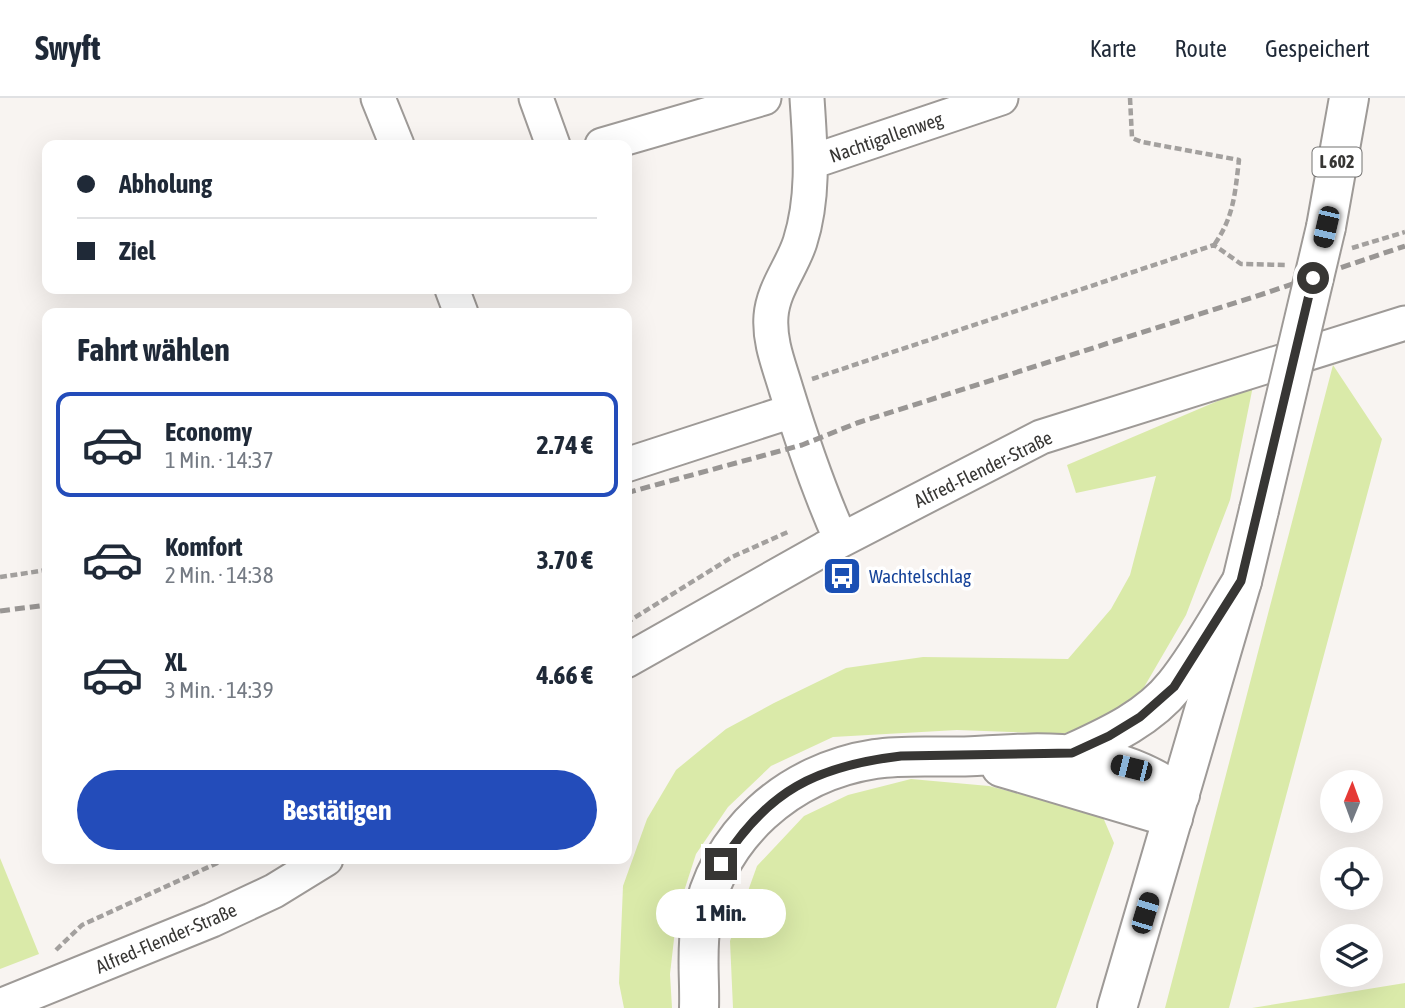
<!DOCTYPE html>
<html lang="de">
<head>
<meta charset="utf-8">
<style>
  body { margin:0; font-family:"Asap Condensed",sans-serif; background:#f6f6f7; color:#1f2937; height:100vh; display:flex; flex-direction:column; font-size:26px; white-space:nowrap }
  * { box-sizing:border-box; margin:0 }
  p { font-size:23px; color:#747a83 }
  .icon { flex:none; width:38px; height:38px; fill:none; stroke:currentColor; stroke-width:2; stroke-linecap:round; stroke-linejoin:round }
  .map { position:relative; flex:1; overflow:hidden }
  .side { position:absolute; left:42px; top:210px; width:590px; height:556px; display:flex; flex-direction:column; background:#fff; border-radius:14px; box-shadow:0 7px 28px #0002 }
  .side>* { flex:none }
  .banner { position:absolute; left:42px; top:42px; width:590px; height:154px; border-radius:14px; box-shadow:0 7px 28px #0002; display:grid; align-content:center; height:154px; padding:0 35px; background:#fff }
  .needle { width:46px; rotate:1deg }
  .fabs { position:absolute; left:1320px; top:672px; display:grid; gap:14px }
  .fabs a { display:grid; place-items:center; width:63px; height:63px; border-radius:50%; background:#fff; box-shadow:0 7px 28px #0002; font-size:35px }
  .end { position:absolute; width:32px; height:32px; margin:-16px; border:9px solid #373634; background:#fff; box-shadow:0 0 0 4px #fff }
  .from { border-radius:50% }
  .bubble { position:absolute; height:49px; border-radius:24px; background:#fff; box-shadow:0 7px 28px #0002; font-size:23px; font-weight:700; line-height:49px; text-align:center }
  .car { position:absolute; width:21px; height:42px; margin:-21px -10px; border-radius:9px; box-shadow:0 0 5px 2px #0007; background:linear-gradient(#222 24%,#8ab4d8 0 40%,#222 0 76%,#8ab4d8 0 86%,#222 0) }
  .banner b { display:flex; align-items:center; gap:24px; height:66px; font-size:26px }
  .banner b+b { border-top:2px solid #e0e1e3 }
  .banner i { width:18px; height:18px; background:#1f2937 }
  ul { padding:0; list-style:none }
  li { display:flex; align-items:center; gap:21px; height:105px; margin:0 14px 10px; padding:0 21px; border:4px solid transparent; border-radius:14px }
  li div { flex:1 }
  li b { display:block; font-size:26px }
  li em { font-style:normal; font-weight:700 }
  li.active { border-color:#234cba }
  li>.icon { width:63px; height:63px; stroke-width:1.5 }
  h2 { padding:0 35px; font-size:32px; line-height:84px }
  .action { display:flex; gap:14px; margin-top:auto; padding:14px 35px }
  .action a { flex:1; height:80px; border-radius:42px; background:#234cba; color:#fff; font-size:28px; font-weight:700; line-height:80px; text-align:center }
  header { display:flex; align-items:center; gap:42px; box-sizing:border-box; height:98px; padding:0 35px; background:#fff; border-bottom:2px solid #e0e1e3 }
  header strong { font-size:33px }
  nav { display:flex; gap:38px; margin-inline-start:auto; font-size:24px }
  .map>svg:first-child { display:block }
  .green { fill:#daeaa9 }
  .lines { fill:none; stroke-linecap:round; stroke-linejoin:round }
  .minor-casing { stroke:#9e9a97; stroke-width:37 }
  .major-casing { stroke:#9e9a97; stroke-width:42 }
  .highway-casing { stroke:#9e9a97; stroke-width:42 }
  .path { stroke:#a3a09e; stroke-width:4.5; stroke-dasharray:7 3.5; stroke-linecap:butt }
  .minor { stroke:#fff; stroke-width:33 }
  .major { stroke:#fff; stroke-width:38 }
  .highway { stroke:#fff; stroke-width:38 }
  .rail { stroke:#999694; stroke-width:5; stroke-dasharray:10 5; stroke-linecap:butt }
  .major-bridge-casing { stroke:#9e9a97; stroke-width:42; stroke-linecap:butt }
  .major-bridge { stroke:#fff; stroke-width:38 }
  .route { stroke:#373634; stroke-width:9 }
  .labels { text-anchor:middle; stroke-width:7; stroke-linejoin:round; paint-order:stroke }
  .shield { fill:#fff; stroke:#737271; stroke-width:2 }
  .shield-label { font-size:18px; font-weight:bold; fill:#373634 }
  .street-label { font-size:19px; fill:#373634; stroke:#fff }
  .transit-label { font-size:19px; fill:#164399; stroke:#fff; text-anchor:start }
</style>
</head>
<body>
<header>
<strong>Swyft</strong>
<nav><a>Karte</a><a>Route</a><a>Gespeichert</a></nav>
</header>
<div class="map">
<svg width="1405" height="910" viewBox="0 0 1405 910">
  <rect width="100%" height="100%" fill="#f8f4f1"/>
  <!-- green -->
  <path class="green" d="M1333 267 1382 341 1229 910H1165Z
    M1253 288 1230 402 1186 517 1143 591 1108 622 1062 636 957 632 833 639 771 668 728 709 696 756 677 815 670 876 672 910H624L619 885 623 788 647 721 676 672 726 631 774 605 846 570 923 559 1068 561 1111 511 1130 477 1156 378 1076 395 1067 367Z
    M911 681 989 688 1102 717 1114 745 1056 910H733L730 843 757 768 804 718 848 697Z
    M0 760 39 856 0 871Z
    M1405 885V910H1252Z"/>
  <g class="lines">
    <!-- minor casing -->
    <g class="minor-casing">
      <path id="minor" d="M378 0 397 47
        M536 0 553 47
        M807 0C810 48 815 97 800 144 792 169 773 191 771 218 769 244 779 267 786 291 802 343 819 393 841 442
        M602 47 764 0
        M811 64 1001 0
        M452 191 461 215
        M626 367 792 313
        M626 563 824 451 1041 339 1405 225
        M0 908 212 822 274 793 326 761"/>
    </g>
    <!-- major casing -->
    <g class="major-casing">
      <path id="major" d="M1326 129 1349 0
        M1117 910 1242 483 1259 412"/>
    </g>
    <!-- highway casing -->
    <g class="highway-casing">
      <path id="highway" d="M1072 655C1109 638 1149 620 1175 587 1200 556 1220 518 1242 483
        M1001 669 1173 720
        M699 910C700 882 696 853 701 825 716 737 789 674 875 661 909 656 942 660 976 658 1051 653 1116 650 1180 697"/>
    </g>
    <!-- path -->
    <path class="path" d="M1130 0 1132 40 1142 44 1239 62C1235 95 1234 119 1214 147
      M1352 150 1405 134
      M812 281 1214 147 1241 166 1286 167
      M0 479 47 472
      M626 525 732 459 790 433
      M56 852 82 827 226 761"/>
    <!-- minor -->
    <use href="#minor" class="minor"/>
    <!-- major -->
    <use href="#major" class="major"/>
    <!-- highway -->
    <use href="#highway" class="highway"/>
    <!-- rail -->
    <path class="rail" d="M626 395 802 347 857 325 1266 195 1405 148
      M0 513 47 507"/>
    <!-- major-bridge casing -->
    <g class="major-bridge-casing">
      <path id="major-bridge" d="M1259 412 1326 129"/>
    </g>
    <!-- major-bridge -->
    <use href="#major-bridge" class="major-bridge"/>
  </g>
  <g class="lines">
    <!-- route -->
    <path class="route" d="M721 766C767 693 816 668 901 658L1072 655 1109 638 1140 619 1174 589 1241 483 1313 180"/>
  </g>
  <!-- icons -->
  <defs>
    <g id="bus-square" transform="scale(2.0125)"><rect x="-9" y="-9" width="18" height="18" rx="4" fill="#1a4fb4" stroke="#fff"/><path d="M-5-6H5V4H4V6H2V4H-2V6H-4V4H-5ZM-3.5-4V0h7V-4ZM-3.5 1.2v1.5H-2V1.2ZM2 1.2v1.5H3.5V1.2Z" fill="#fff"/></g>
  </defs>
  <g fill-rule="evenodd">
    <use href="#bus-square" x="842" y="478"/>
  </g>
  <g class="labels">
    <!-- shield labels -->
    <rect class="shield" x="1312.5" y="49.5" width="49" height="29" rx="5"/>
    <g class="shield-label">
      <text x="1337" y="70">L 602</text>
    </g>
    <!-- street labels -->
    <g class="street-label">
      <text transform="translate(886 39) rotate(-19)" y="7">Nachtigallenweg</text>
      <text transform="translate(983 371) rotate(-26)" y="7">Alfred-Flender-Straße</text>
      <text transform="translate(166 840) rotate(-23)" y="7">Alfred-Flender-Straße</text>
    </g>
    <!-- transit labels -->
    <g class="transit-label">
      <text x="869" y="485">Wachtelschlag</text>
    </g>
  </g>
</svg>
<div class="fabs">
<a><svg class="needle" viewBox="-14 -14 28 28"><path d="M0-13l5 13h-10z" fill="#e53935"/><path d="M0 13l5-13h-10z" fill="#747a83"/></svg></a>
<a><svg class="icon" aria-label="locate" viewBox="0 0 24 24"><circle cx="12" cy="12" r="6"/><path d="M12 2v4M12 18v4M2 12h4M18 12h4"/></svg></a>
<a><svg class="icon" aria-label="layers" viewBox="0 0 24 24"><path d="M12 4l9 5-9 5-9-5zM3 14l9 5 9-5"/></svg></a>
</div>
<i class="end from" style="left:1313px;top:180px"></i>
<i class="end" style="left:721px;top:766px"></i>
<div class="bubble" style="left:656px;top:791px;width:130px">1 Min.</div>
<i class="car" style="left:1326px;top:129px;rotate:193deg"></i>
<i class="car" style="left:1131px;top:670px;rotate:284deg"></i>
<i class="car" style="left:1145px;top:815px;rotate:17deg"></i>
<div class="banner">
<b><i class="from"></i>Abholung</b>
<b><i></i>Ziel</b>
</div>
<section class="side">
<h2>Fahrt wählen</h2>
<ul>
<li class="active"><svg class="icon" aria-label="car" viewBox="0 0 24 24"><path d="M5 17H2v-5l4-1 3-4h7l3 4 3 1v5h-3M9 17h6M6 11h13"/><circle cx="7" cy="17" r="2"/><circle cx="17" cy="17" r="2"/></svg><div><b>Economy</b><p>1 Min. · 14:37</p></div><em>2.74 €</em></li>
<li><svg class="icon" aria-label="car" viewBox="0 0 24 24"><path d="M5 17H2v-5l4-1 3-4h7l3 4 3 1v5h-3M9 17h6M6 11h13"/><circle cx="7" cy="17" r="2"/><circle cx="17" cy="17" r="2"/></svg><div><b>Komfort</b><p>2 Min. · 14:38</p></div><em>3.70 €</em></li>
<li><svg class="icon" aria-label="car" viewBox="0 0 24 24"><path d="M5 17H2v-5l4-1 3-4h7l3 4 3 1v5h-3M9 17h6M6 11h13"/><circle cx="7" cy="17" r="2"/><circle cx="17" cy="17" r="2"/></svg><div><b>XL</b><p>3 Min. · 14:39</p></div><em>4.66 €</em></li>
</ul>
<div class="action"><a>Bestätigen</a></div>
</section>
</div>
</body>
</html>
